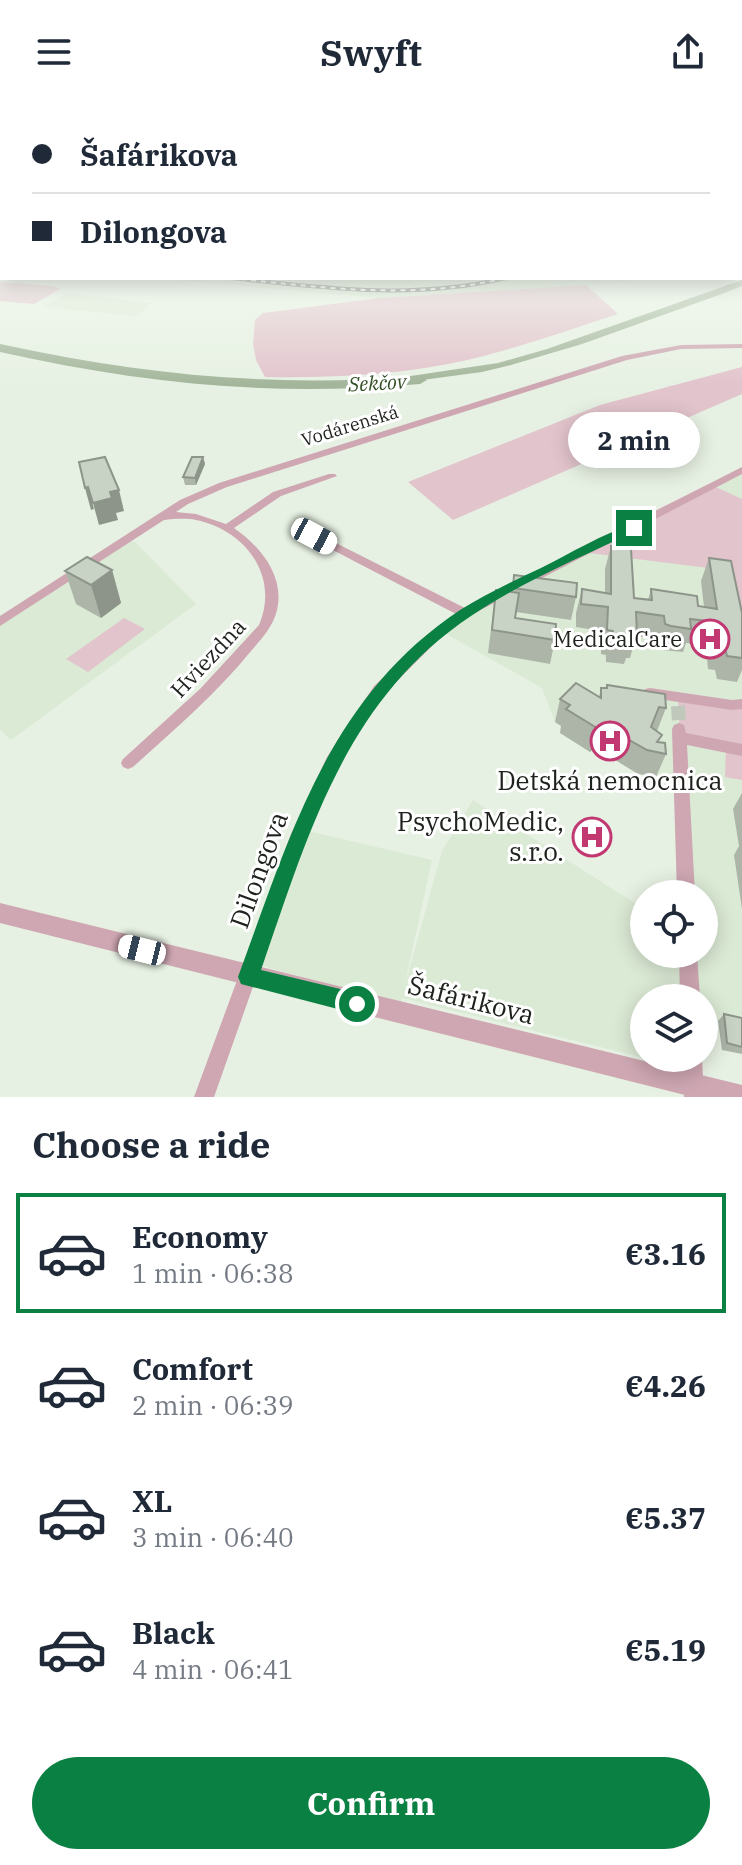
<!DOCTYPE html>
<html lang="en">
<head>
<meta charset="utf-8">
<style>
  body { margin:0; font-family:"IBM Plex Serif",serif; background:#f2f2f3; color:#1f2937; height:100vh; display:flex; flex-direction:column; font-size:30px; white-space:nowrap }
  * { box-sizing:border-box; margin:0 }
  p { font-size:26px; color:#747a83 }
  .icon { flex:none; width:44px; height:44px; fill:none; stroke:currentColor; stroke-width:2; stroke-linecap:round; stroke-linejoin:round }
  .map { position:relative; height:993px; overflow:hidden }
  .panel { display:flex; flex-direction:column; background:#fff; flex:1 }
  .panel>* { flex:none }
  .banner { position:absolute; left:0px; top:0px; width:742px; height:176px; box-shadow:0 4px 20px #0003; display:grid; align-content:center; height:176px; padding:0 32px; background:#fff }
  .controls { position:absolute; left:630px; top:776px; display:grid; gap:16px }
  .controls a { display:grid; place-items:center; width:88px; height:88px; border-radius:50%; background:#fff; box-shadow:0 4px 20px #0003; font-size:40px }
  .end { position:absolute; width:36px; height:36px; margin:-18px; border:10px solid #0b8043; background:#fff; box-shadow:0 0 0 4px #fff }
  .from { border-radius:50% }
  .bubble { position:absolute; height:56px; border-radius:28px; background:#fff; box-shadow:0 4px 20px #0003; font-size:26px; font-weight:700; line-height:56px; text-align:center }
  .car { position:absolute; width:24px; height:48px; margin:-24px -12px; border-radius:10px; box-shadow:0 0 6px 2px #0007; background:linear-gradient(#fff 24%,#345 0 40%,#fff 0 76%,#345 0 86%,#fff 0) }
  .banner b { display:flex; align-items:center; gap:28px; height:76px; font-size:30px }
  .banner b+b { border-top:2px solid #e0e1e3 }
  .banner i { width:20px; height:20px; background:#1f2937 }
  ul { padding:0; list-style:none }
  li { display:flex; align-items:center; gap:24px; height:120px; margin:0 16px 12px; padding:0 16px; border:4px solid transparent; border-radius:0px }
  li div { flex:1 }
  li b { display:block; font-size:30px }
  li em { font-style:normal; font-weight:700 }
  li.selected { border-color:#0b8043 }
  li>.icon { width:72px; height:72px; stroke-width:1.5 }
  h2 { padding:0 32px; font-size:36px; line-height:96px }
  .action { display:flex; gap:16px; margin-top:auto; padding:16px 32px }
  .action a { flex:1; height:92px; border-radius:48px; background:#0b8043; color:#fff; font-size:32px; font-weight:700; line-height:92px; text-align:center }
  header { display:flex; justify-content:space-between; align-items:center; height:104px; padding:0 32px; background:#fff; font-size:36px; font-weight:700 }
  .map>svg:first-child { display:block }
  .built { fill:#dbead5 }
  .green { fill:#e2c4cc }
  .water { fill:#a3b69b }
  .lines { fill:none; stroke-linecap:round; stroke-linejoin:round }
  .river { fill:#a3b69b; fill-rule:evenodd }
  .minor-tunnel { stroke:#bfc8bb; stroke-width:14; stroke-dasharray:14 7; stroke-linecap:butt }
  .minor { fill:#cea7b2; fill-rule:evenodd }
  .tertiary { fill:#cea7b2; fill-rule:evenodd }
  .rail-casing { stroke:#686e66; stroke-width:4 }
  .rail { stroke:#fff; stroke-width:2; stroke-dasharray:5; stroke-linecap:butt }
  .wall { fill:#adb5a9 }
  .shaded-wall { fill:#8d948a }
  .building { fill:#c9d3c5; stroke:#8d948a; stroke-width:2 }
  .route { fill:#0b8043 }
  .labels { text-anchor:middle; stroke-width:6; stroke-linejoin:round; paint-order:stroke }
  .far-street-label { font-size:18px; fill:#1e221d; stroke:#fff }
  .far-water-label { font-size:20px; font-style:italic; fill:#345027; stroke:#fff }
  .poi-label { font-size:22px; fill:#1e221d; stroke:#fff; text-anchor:end }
  .street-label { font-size:22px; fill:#1e221d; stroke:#fff }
  .near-poi-label { font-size:26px; fill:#1e221d; stroke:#fff }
  .near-street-label { font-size:26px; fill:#1e221d; stroke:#fff }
</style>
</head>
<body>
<header><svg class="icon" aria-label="menu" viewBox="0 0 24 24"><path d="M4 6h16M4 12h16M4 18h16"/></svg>Swyft<svg class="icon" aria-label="share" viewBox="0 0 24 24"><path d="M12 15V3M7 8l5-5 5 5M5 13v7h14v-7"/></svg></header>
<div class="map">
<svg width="742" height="993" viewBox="0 0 742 993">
  <rect width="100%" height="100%" fill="#e7f1e3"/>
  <!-- built -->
  <path class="built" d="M153 174H622L630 178 380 194Z
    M67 189 152 199 137 212 43 203Z
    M742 366V922L704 914V894H644V954L402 894 400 900 259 861 308 727 432 756 404 884 442 747 473 696 644 805V850H704V790H686L682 693 594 643 590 648 560 629 564 624 555 618 542 584 441 527Z
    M118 437 135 438 196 500 11 636 0 626V516Z"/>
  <!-- green -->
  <path class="green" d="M0 178 54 182 60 185 34 200 0 197Z
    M586 181 618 210C569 226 521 243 472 255 405 271 333 274 265 273L256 256 253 240 255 216 263 209 380 194Z
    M742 263V290L453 416 408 378 600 301Z
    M709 380 742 395V520L732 467 573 447Z
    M124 514 145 525 88 568 66 555Z
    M678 593 742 601V676L725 673 726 643 680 634Z"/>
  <!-- water -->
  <path class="water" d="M742 176V182L719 191 582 240 511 261 482 268 392 280 397 274 498 259 547 245Z"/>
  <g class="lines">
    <!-- river -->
    <path class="river" d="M0 240C143 271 274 284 420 272L427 276 420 280C272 293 145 280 0 248Z"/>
    <!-- minor-tunnel -->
    <path class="minor-tunnel" d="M678 602 679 618"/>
    <!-- minor -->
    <path class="minor" d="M742 240V244L681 245 627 256 227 383 188 400 176 408 196 410 226 420 273 388 329 370H335L337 372 281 392 234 424C260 442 285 472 277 506 273 523 262 534 251 547 216 590 174 626 133 663L128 665 123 663 121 659 123 655 200 585 259 521C280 472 245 426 196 416 185 414 175 415 164 416L0 522V512L180 396 219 379 622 252 681 241Z
      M742 363V370L469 512 439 535 384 590 338 660 307 730 214 993H194L291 730 327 653 374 582 431 529 456 510 300 429 299 427 300 425H308L465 504Z
      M650 584 732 596 742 595V605L732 606 645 593 643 589 645 585Z
      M679 619 684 621 686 629 742 640V652L687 641 695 790H677L672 625 674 621Z
      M679 850H697L700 894H680Z
      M682 954H702L704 993H684Z"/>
    <!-- tertiary -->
    <path class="tertiary" d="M0 799 742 981V993H693L0 819Z"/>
    <!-- rail casing -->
    <g class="rail-casing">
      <path id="rail" d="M231 174C324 184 414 196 506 174"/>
    </g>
    <!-- rail -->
    <use href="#rail" class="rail"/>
  </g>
  <!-- wall -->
  <path class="wall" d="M203 353 205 360 196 381H185L183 373Z
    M611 442 634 494 648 496 651 485 698 502 704 503 701 477 709 454 742 509V566L737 578 717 575 715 566 708 565 706 542 686 539 683 548 663 546 657 544 656 535 636 532 630 554H626L624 560 606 558V551L601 550V527L576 523V509L582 485 605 489V465Z
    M112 466 121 499 101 514 76 500 65 467Z
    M514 471 576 493 571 516 516 508 515 514 555 536 550 560 488 549 496 486 512 488Z
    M607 581 666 604 657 627 659 638 666 650 656 673 638 670 594 643 590 648 560 629 561 622 555 618 560 595 599 593 601 584H606Z
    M742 689V805L734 751 739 742 733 705Z
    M724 910 742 914V950L722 946 718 917Z"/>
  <!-- shaded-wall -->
  <path class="shaded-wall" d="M203 353 205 360 196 381 195 374Z
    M88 383 94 405 91 406 85 384Z
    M119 386 124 407 116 409 118 416 99 421 93 399 110 388Z
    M112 466 121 499 101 514 91 481Z
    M601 620 594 643 590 648 597 624Z"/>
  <!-- building -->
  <path class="building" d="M105 353 119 386 110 388 112 394 93 399 88 383 85 384 79 358Z
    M192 353H203L195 374 183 373Z
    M611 442 631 445 634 494 652 496 651 485 697 492 698 502 717 505 709 454 731 457 742 509V554L727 552 725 543 718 542 715 518 690 515 691 525 671 522 665 520 664 512 636 508 637 531 631 530V537L613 534V527L607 526 608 503 581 500 582 485 611 490Z
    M87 453 112 466 91 481 65 467Z
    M514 471 577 479 576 493 513 484Z
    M496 486 519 489 515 514 556 520 555 536 492 526Z
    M576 579 601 594V584H607V581L665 590 666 604 659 603 651 623 662 631 657 638 665 639 666 650 647 646 601 620 597 624 566 605 570 601 560 595Z
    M724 910 742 914V943L727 939Z"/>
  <!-- sky -->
  <linearGradient id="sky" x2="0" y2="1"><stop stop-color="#8cb5c9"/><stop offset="0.51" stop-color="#f4f9f2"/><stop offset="1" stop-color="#f4f9f2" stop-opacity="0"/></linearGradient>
  <rect width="742" height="281" fill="url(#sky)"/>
  <!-- route -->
  <path class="route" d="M634 420 638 421V426C582 453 523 477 471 512 345 596 308 731 261 866L357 889 365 892 368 900 365 907 357 910 241 880 238 873C290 732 328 594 460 506 486 490 513 477 541 464 571 449 602 430 634 420Z"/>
  <!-- icons -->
  <defs>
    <g id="hospital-ring" transform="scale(2)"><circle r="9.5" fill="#fff" stroke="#c23871" stroke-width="1.5"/><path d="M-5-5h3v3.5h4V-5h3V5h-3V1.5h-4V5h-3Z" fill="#c23871"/></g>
  </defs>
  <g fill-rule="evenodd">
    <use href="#hospital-ring" x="710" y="535"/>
    <use href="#hospital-ring" x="610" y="637"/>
    <use href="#hospital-ring" x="592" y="733"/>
  </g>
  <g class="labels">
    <!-- far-street labels -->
    <g class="far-street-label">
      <text transform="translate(350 322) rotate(-17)" y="6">Vodárenská</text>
    </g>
    <!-- far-water labels -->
    <g class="far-water-label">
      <text transform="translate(377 279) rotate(-3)" y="7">Sekčov</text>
    </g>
    <!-- poi labels -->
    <g class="poi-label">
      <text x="682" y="543">MedicalCare</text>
    </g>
    <!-- street labels -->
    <g class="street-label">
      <text transform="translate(208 554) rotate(-47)" y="8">Hviezdna</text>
    </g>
    <!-- near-poi labels -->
    <g class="near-poi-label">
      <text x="610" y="686">Detská nemocnica</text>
      <text x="564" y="727" text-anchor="end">PsychoMedic,<tspan x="564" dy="30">s.r.o.</tspan></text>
    </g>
    <!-- near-street labels -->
    <g class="near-street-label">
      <text transform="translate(259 766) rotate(-70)" y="9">Dilongova</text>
      <text transform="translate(471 896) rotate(14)" y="9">Šafárikova</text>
    </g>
  </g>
</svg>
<div class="controls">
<a><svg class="icon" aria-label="locate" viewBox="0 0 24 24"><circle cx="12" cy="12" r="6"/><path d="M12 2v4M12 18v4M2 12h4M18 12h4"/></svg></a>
<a><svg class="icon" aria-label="layers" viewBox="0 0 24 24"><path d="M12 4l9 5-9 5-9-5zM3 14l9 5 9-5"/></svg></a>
</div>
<i class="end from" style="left:357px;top:900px"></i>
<i class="end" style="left:634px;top:424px"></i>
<div class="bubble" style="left:568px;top:308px;width:132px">2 min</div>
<i class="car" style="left:314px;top:432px;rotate:118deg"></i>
<i class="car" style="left:142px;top:846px;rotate:284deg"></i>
<div class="banner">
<b><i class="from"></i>Šafárikova</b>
<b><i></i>Dilongova</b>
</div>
</div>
<section class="panel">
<h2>Choose a ride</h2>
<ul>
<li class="selected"><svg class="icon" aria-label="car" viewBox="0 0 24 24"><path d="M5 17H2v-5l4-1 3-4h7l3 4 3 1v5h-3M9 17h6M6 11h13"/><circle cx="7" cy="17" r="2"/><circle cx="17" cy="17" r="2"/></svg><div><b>Economy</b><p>1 min · 06:38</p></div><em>€3.16</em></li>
<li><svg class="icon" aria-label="car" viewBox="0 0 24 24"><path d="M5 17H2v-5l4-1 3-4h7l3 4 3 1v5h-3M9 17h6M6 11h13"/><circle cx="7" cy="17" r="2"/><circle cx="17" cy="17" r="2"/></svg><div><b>Comfort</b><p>2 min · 06:39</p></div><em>€4.26</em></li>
<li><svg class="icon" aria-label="car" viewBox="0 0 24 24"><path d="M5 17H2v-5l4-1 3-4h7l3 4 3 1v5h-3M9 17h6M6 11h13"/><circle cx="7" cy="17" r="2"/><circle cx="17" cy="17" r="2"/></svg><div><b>XL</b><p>3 min · 06:40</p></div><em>€5.37</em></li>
<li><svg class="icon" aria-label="car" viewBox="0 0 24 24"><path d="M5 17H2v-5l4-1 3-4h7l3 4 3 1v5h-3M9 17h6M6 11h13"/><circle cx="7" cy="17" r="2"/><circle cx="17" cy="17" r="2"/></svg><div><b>Black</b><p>4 min · 06:41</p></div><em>€5.19</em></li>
</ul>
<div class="action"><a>Confirm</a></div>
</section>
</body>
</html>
